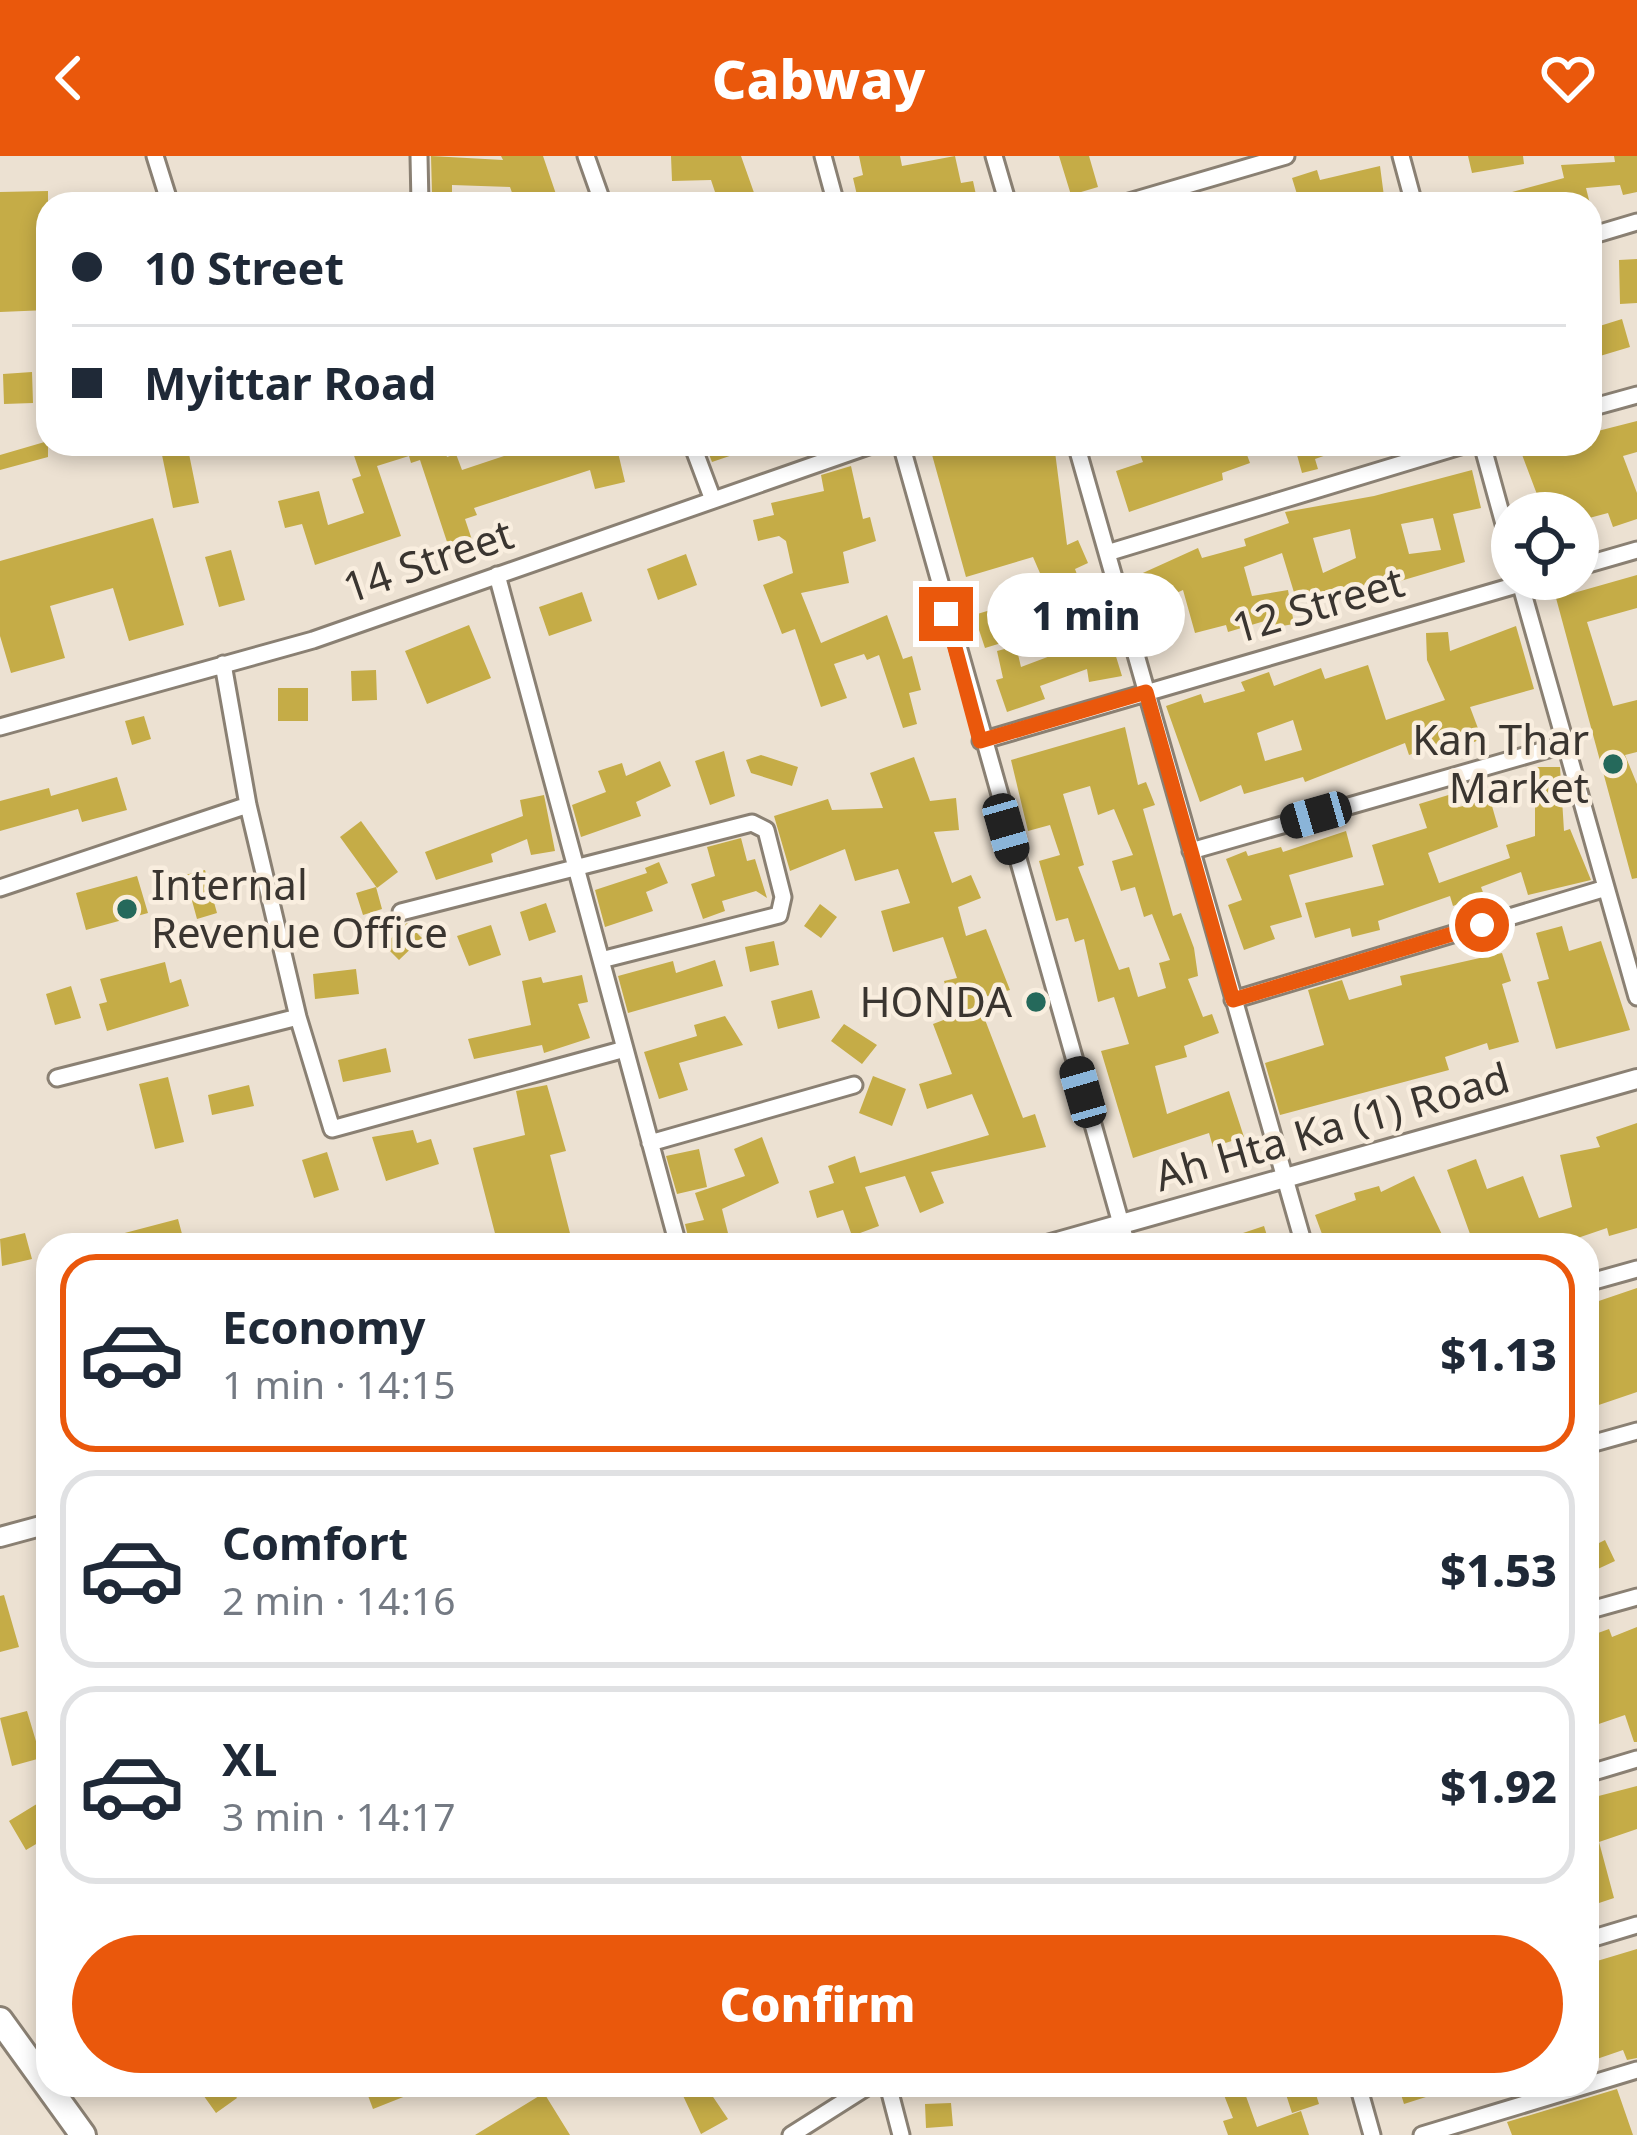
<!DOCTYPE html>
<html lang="en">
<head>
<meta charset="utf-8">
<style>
  body { margin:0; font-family:"Noto Sans",sans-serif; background:#f6f6f7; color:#1f2937; height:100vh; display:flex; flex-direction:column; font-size:45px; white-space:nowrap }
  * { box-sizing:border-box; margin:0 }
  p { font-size:39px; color:#747a83 }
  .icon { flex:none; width:66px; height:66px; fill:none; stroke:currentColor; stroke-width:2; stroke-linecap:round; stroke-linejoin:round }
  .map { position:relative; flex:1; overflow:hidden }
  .sheet { position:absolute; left:36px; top:1077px; width:1563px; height:864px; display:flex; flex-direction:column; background:#fff; border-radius:36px; box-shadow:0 6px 18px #0003 }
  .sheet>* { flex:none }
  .guide { position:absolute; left:36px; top:36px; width:1566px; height:264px; border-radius:36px; box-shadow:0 6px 18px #0003; display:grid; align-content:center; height:264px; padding:0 36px; background:#fff }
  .controls { position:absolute; left:1491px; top:336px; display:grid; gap:24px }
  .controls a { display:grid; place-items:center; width:108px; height:108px; border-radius:50%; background:#fff; box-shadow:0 6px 18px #0003; font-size:60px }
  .end { position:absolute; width:54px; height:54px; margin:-27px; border:15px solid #ea580c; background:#fff; box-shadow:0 0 0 6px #fff }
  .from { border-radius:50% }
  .bubble { position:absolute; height:84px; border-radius:42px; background:#fff; box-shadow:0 6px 18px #0003; font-size:39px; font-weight:800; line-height:84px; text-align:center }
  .car { position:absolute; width:36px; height:72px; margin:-36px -18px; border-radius:15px; box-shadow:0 0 9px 3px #0007; background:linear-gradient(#222 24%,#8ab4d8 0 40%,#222 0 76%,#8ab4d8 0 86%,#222 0) }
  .guide b { display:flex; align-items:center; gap:42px; height:114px; font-size:45px }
  .guide b+b { border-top:3px solid #e0e1e3 }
  .guide i { width:30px; height:30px; background:#1f2937 }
  ul { padding:21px 0 0; list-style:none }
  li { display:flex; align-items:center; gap:36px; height:198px; margin:0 24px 18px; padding:0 12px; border:6px solid #e0e1e3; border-radius:36px }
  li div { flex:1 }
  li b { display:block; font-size:45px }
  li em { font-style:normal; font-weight:800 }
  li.on { border-color:#ea580c }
  li>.icon { width:108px; height:108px; stroke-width:1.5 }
  .button { display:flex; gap:24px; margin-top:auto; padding:24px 36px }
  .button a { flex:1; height:138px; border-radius:72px; background:#ea580c; color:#fff; font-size:48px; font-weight:800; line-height:138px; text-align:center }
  header { display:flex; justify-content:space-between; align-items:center; height:156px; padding:0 36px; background:#ea580c; color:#fff; font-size:54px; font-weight:800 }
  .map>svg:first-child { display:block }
  .building { fill:#c5ac47; fill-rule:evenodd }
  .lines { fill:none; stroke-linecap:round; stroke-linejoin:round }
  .minor-casing { stroke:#8a8073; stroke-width:21 }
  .tertiary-casing { stroke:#8a8073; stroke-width:24 }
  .trunk-casing { stroke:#8a8073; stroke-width:30 }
  .minor { stroke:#fff; stroke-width:15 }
  .tertiary { stroke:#fff; stroke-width:18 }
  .trunk { stroke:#fff; stroke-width:24 }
  .route { stroke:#ea580c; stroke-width:15 }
  .poi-dot { fill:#25695b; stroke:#f9eedf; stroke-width:4.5 }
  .labels { text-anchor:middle; stroke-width:9; stroke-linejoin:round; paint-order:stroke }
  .street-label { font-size:42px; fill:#3a3530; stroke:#f9eedf }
  .poi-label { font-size:42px; fill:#3a3530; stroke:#f9eedf; text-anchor:end }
</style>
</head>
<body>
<header><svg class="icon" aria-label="back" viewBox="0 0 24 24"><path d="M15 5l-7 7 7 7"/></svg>Cabway<svg class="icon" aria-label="heart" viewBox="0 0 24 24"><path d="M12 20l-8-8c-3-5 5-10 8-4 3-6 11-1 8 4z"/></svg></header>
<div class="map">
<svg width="1637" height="1979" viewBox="0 0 1637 1979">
  <rect width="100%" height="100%" fill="#ece1d2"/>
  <!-- building -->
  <path class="building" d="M431 0 503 4 501 0H543L557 41 516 48 510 31 452 29V37H432Z
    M671 0H741L758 48H719L711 24 672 25Z
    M859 0H900L902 10 955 0 961 27 973 25 978 48H859L853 22 863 19Z
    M1059 0H1089L1098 31 1071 39Z
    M1468 0H1523L1524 8 1472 17Z
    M1614 0H1637V36L1623 39 1620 29 1586 32 1590 48H1486V43L1564 22 1561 9 1615 6Z
    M1380 10 1385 48H1300L1292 22 1317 14 1320 24Z
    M48 35V154L0 156V36Z
    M1637 103V147L1620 148 1619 104Z
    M1622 163 1630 191 1590 203V173Z
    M32 216 33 247 4 248 3 218Z
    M1637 265V296L1623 300 1637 337V363L1613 371 1608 357 1578 365V357H1535L1531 343 1538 341 1521 296 1544 288H1590V277Z
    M48 285V301L0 314V299Z
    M350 288H457L445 295 447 301 456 298 462 314 510 298 506 288H616L625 326 595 333 590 314 474 352 477 359 465 363 475 393 452 401 420 304 411 307 409 300 377 310 401 380 315 409 302 368 285 372 278 345 319 335 328 369 364 357 352 323 361 320Z
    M705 288H756V291L712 306Z
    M929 288H1054L1067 389 1078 384 1088 407 1075 413 1088 448 1099 445 1122 520 1089 526 1087 513 1040 530 1045 543 1007 556 996 524 1003 522 997 495 1016 490 1021 511 1074 491 1063 452 1045 459 1036 435 1046 431 1033 401 966 421Z
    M1136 288H1210L1212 295 1243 288 1250 307 1222 317 1223 324 1129 356 1116 315 1143 306Z
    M1294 288H1352V290L1315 303 1318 313 1302 317Z
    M188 293 199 347 173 352 162 299Z
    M851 310 863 363 870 361 876 385 843 396 849 427 801 437 821 487 887 459 903 503 912 500 921 534 909 537 917 568 903 572 879 499 867 504 864 498 834 508 847 542 821 551 795 473 782 478 763 429 793 417 786 385 779 380 758 385 753 364 774 359 771 347 824 335 821 319Z
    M1472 314 1481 352 1453 358 1465 406 1339 443 1335 432 1296 443 1282 397 1244 411 1252 440 1288 434 1294 468 1270 472 1268 464 1228 476 1226 469 1195 477 1183 434 1148 450 1134 421 1198 392 1202 402 1246 390 1244 383 1289 367 1285 356 1374 340ZM1433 362 1441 394 1409 398 1401 368ZM1350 373 1356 402 1323 417 1313 382Z
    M153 362 184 469 129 485 113 432 50 450 65 502 11 517 0 480V405Z
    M231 394 245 444 219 451 205 401Z
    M686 398 697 429 658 444 647 413Z
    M1637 419V452L1587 466 1613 550 1637 544V596L1625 599 1637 628V722L1632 723 1556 442Z
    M582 436 592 465 549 480 539 451Z
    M997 452 1008 485 985 492 974 459Z
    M469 469 491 522 427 548 405 495Z
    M1516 470 1534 533 1470 551 1482 583 1450 595 1447 586 1409 599 1405 587 1305 626 1303 621 1244 638 1241 629 1200 646 1166 550 1201 538 1204 547 1245 535 1241 526 1269 516 1274 530 1321 512 1325 523 1368 509 1386 564 1445 544 1427 504 1426 477 1448 476 1450 495ZM1293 564 1302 594 1265 605 1257 577Z
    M376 514 377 544 352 545 351 515Z
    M278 532H308V565H278Z
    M144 560 151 583 132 589 125 565Z
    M1125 571 1138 629 1146 626 1155 649 1143 653 1173 760 1181 757 1194 792 1198 820 1188 823 1203 861 1212 858 1219 877 1184 890 1187 901 1155 910 1167 958 1229 935 1244 981 1213 991 1209 977 1133 1002 1101 895 1129 888 1114 841 1098 846 1084 783 1075 786 1068 762 1056 765 1039 705 1060 699 1050 669 1028 675 1011 604ZM1090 630 1098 659 1114 653 1133 699 1112 705 1121 735 1135 731 1144 761 1152 758 1170 804 1159 807 1166 832 1138 841 1129 811 1119 814 1078 711 1084 709 1063 638Z
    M724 595 735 640 710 649 695 605Z
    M761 599 798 611 792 630 751 617 746 604Z
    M914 601 930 645 956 642 959 674 934 676 952 727 971 719 981 742 958 751 966 780 986 773 1010 834 977 843 1023 962 1035 958 1046 991 931 1016 944 1047 920 1057 905 1020 865 1031 879 1070 852 1080 843 1054 817 1062 809 1035 834 1027 828 1010 855 1000 860 1017 989 979 972 938 927 953 919 928 952 918 933 868 954 860 944 825 957 822 943 781 893 796 881 755 910 747 898 713 855 725 845 693 790 715 774 660 828 643 832 654 883 652 870 617Z
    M660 605 671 630 636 646 641 660 581 681 572 649 606 636 598 615 622 607 626 620Z
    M1535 611H1560L1564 675 1570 673 1591 724 1528 739 1521 716 1481 731 1484 739 1453 750 1450 740 1378 765 1380 774 1352 781 1350 772 1315 782 1305 747 1384 729 1372 689 1427 672 1419 648 1455 637 1459 651 1490 643 1498 671 1428 697 1439 727 1510 702 1506 689 1535 680Z
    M117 621 127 654 82 666 78 653 0 675V645L49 632 51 640Z
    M544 639 555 695 531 699 527 683 491 698 493 706 436 724 425 696 523 660 520 644Z
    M361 665 398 716 377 732 340 681Z
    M1346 675 1353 701 1289 719 1302 761 1270 770 1275 783 1244 794 1228 749 1242 744 1226 703 1246 695 1248 700 1281 691 1283 696Z
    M741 682 747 705 755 703 767 742 756 735 722 745 725 755 703 763 691 728 715 720 707 691Z
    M659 706 668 727 646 736 653 755 605 771 595 734 647 717 645 712Z
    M205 714 217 757 197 763 185 719Z
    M137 720 148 757 86 774 76 737Z
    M376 731 382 753 363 759 356 737Z
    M546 747 556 776 529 785 520 756Z
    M820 748 837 761 821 782 804 770Z
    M407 767 422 782 399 804 384 789Z
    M491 769 501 799 469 810 457 780Z
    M1562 770 1569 795 1601 785 1630 874 1556 893 1537 826 1549 823 1536 777Z
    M774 785 779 809 750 816 745 791Z
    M1502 797 1511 825 1502 828 1519 886 1489 894 1487 887 1445 901 1449 914 1280 959 1265 907 1324 889 1308 834 1342 824 1349 844 1402 829 1400 820Z
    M715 804 723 830 628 857 618 820 673 805 676 817Z
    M165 806 170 827 181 823 189 850 107 875 99 848 107 846 100 823Z
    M356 813 359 838 315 843 313 818Z
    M582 819 588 846 578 848 590 882 544 897 542 889 474 903 468 883 531 869 522 825 541 821 543 827Z
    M71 830 81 862 55 869 46 838Z
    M812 834 820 862 778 873 771 845Z
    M725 860 743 889 679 907 688 934 659 943 644 896 697 880 694 869Z
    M844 868 877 889 862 908 831 885Z
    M386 892 391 916 343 926 338 904Z
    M873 920 906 933 892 970 859 957Z
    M168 921 184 986 155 993 139 928Z
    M249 929 254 950 212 959 208 939Z
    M547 929 566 995 550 999 573 1089H498L473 992 525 979 516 935Z
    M1637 967V1072L1609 1080 1607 1072 1557 1089 1549 1084 1535 1089H1474L1447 1014 1476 1003 1487 1033 1523 1020 1539 1062 1572 1051 1560 999 1600 991 1596 981Z
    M413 974 417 987 431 983 439 1008 386 1025 372 981Z
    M762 981 779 1027 722 1053 731 1089H690L685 1068 704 1064 695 1037 745 1020 734 993Z
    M699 993 707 1031 677 1038 666 1000Z
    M327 996 339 1034 314 1042 302 1004Z
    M1414 1020 1447 1089H1326L1315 1059 1356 1044 1354 1037 1379 1030 1381 1036Z
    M178 1063 185 1089H98V1084Z
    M1264 1070 1270 1089H1217L1216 1086Z
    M25 1077 32 1103 2 1110 0 1083Z
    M1637 1132V1236L1587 1253V1149Z
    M1605 1384 1615 1405 1587 1418V1393Z
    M4 1439 19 1491 0 1496V1440Z
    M1637 1471V1586H1634L1625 1559 1587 1572V1481L1609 1473 1612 1481Z
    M27 1555 41 1602 12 1610 0 1562Z
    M1637 1630V1673L1599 1686 1614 1742 1587 1751V1643Z
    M40 1646 48 1659V1681L26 1694 9 1665Z
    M1637 1793V1902L1627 1904 1623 1894 1591 1905 1587 1808Z
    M211 1929H228L237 1942 216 1957 201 1936Z
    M364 1929H431V1930L373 1953Z
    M678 1929H705L728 1963 701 1978Z
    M1220 1929H1242L1257 1971 1301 1955 1309 1979H1228L1223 1965 1233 1962Z
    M1283 1929H1313L1319 1948 1292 1957Z
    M1398 1929H1453L1454 1932 1404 1948Z
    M1617 1933 1633 1979H1512L1507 1966Z
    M544 1937 570 1979H475Z
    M951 1947 953 1970 926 1972 925 1948Z"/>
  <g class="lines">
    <!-- minor casing -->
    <g class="minor-casing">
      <path id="minor" d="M155 0 170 48
        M419 0 420 48
        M586 0 603 48
        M823 0 836 48
        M994 0 1008 48
        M1401 0 1414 48
        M1122 48 1286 0
        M1590 80 1637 66
        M1590 252 1637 239
        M692 288 713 344
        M901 288 1127 1089
        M1076 288 1304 1089
        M1482 288 1512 397
        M1107 397 1467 288
        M1578 411 1637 394
        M497 419 678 1089
        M1519 423 1637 841
        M223 508 248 649 298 861 332 973 625 893
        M0 571 313 484 874 288
        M981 585 1537 423
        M1191 695 1566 588
        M0 732 248 649
        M401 756 752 667 766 674 783 741 779 759 601 804
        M1233 844 1606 732
        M57 922 298 861
        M650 987 854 929
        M1587 1127 1637 1113
        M1587 1289 1637 1275
        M1587 1455 1637 1441
        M1587 1618 1637 1603
        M1587 1784 1637 1769
        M888 1929 901 1979
        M1358 1929 1372 1979
        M791 1979 870 1929
        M1422 1979 1637 1914"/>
    </g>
    <!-- tertiary casing -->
    <g class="tertiary-casing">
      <path id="tertiary" d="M1047 1089 1637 923
        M0 1381 48 1368"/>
    </g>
    <!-- trunk casing -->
    <g class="trunk-casing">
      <path id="trunk" d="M0 1864 83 1979"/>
    </g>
    <!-- minor -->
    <use href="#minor" class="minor"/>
    <!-- tertiary -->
    <use href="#tertiary" class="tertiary"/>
    <!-- trunk -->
    <use href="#trunk" class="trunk"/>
  </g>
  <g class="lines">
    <!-- route -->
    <path class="route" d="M946 458 980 585 1146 536 1233 844 1482 769"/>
  </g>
  <!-- markers -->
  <g class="poi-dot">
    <circle cx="1613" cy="608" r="12"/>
    <circle cx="127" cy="753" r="12"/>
    <circle cx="1036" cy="846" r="12"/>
  </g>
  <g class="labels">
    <!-- street labels -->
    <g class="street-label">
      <text transform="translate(428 405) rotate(-19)" y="15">14 Street</text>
      <text transform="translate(1318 449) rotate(-16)" y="15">12 Street</text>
      <text transform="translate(1332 971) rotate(-16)" y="15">Ah Hta Ka (1) Road</text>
    </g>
    <!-- poi labels -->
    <g class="poi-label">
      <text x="1589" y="599">Kan Thar<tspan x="1589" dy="48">Market</tspan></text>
      <text x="151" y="744" text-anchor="start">Internal<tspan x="151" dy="48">Revenue Office</tspan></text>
      <text x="1012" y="861">HONDA</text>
    </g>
  </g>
</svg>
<div class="controls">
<a><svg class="icon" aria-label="locate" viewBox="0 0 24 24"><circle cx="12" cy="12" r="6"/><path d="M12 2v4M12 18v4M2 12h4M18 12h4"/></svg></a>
</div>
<i class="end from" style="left:1482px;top:769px"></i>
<i class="end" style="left:946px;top:458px"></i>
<div class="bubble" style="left:987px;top:417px;width:198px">1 min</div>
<i class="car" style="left:1316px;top:659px;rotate:254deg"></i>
<i class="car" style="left:1006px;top:673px;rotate:164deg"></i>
<i class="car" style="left:1083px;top:936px;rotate:344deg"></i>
<div class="guide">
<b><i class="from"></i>10 Street</b>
<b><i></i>Myittar Road</b>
</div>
<section class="sheet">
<ul>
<li class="on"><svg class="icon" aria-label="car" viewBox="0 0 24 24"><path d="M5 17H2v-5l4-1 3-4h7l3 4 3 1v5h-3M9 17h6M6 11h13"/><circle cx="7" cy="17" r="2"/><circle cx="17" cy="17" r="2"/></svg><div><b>Economy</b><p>1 min · 14:15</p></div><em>$1.13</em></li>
<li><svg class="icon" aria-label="car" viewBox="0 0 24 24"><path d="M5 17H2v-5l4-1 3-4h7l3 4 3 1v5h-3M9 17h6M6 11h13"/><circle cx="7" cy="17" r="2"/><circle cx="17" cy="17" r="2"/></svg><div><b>Comfort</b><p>2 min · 14:16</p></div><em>$1.53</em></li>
<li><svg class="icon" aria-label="car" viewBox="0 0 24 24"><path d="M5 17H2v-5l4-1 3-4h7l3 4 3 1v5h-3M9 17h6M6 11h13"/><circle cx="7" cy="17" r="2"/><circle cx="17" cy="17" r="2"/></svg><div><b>XL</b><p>3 min · 14:17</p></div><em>$1.92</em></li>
</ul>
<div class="button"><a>Confirm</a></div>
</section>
</div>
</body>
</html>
